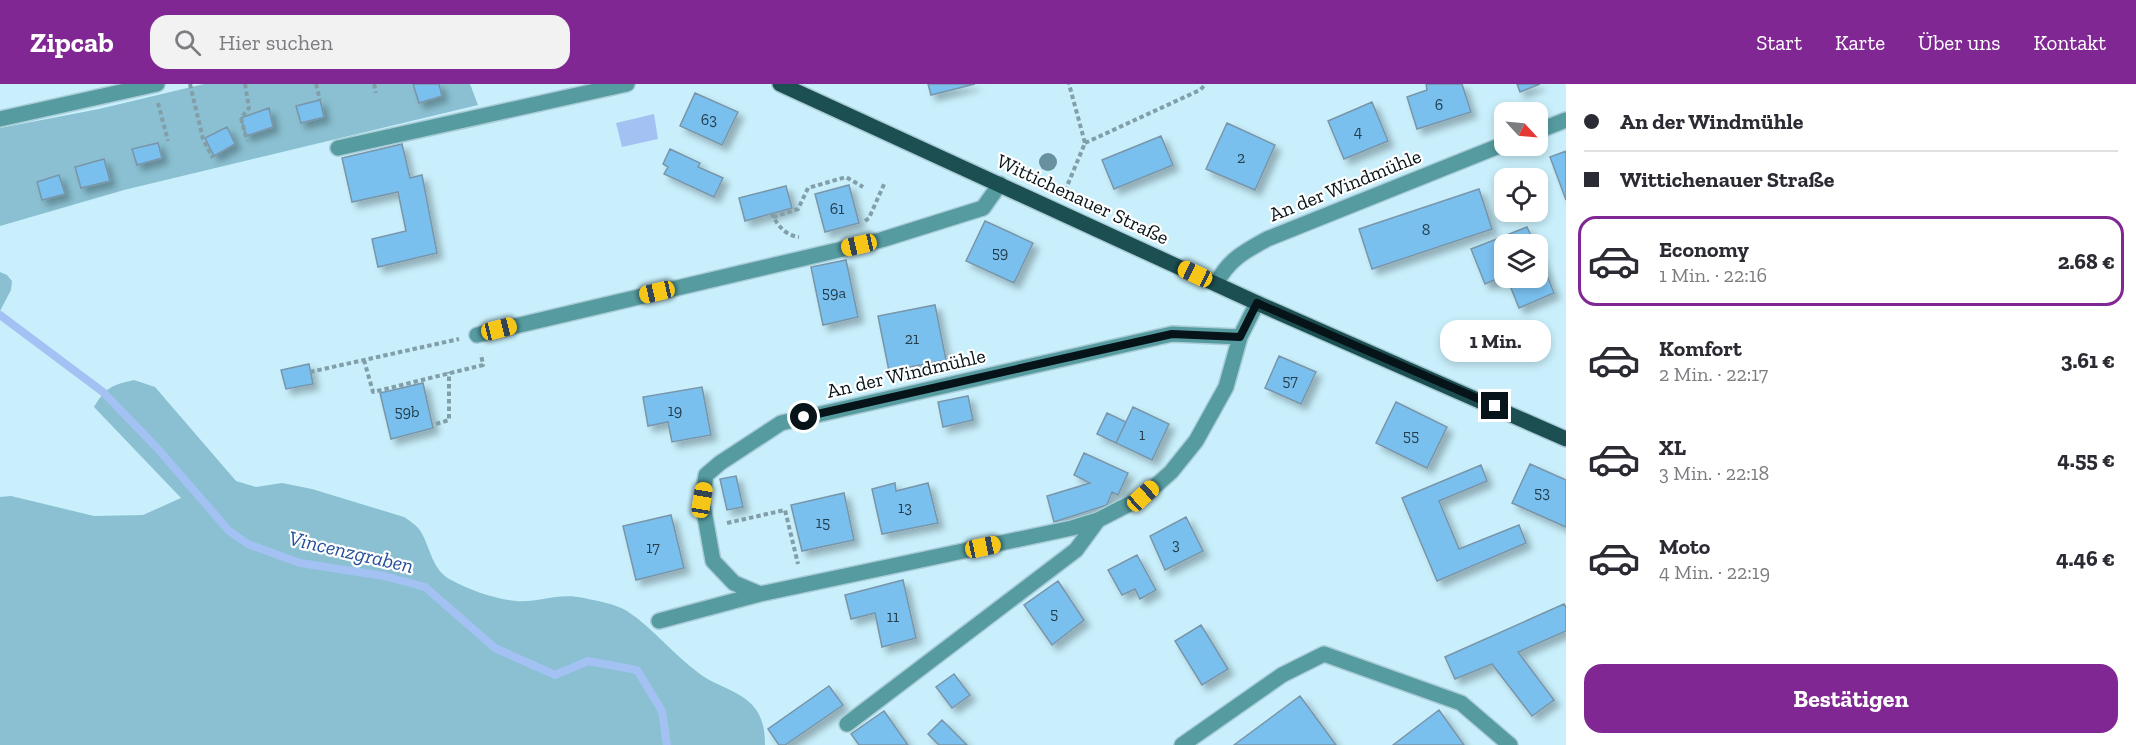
<!DOCTYPE html>
<html lang="de">
<head>
<meta charset="utf-8">
<style>
  body { margin:0; font-family:"Zilla Slab",serif; background:#f2f2f3; color:#2b2b33; height:100vh; display:flex; flex-direction:column; font-size:22px; white-space:nowrap }
  * { box-sizing:border-box; margin:0 }
  p { font-size:20px; color:#7c7c81 }
  .icon { flex:none; width:33px; height:33px; fill:none; stroke:currentColor; stroke-width:2; stroke-linecap:round; stroke-linejoin:round }
  .map { position:relative; flex:1; overflow:hidden }
  .side { display:flex; flex-direction:column; background:#fff; width:570px }
  .side>* { flex:none }
  .hud { display:grid; align-content:center; height:132px; padding:0 18px; background:#fff }
  .needle { width:39px; rotate:116deg }
  .tools { position:absolute; left:1494px; top:18px; display:grid; gap:12px }
  .tools a { display:grid; place-items:center; width:54px; height:54px; border-radius:12px; background:#fff; box-shadow:0 3px 9px #0003; font-size:30px }
  .end { position:absolute; width:27px; height:27px; margin:-14px; border:8px solid #061419; background:#fff; box-shadow:0 0 0 3px #fff }
  .from { border-radius:50% }
  .bubble { position:absolute; height:42px; border-radius:18px; background:#fff; box-shadow:0 3px 9px #0003; font-size:20px; font-weight:700; line-height:42px; text-align:center }
  .car { position:absolute; width:18px; height:36px; margin:-18px -9px; border-radius:8px; box-shadow:0 0 4px 2px #0007; background:linear-gradient(#f5c518 24%,#345 0 40%,#f5c518 0 76%,#345 0 86%,#f5c518 0) }
  .hud b { display:flex; align-items:center; gap:21px; height:57px; font-size:22px }
  .hud b+b { border-top:2px solid #e1e1e2 }
  .hud i { width:15px; height:15px; background:#2b2b33 }
  ul { padding:0; list-style:none }
  li { display:flex; align-items:center; gap:18px; height:90px; margin:0 12px 9px; padding:0 6px; border:3px solid transparent; border-radius:18px }
  li div { flex:1 }
  li b { display:block; font-size:22px }
  li em { font-style:normal; font-weight:700 }
  li.active { border-color:#812793 }
  li>.icon { width:54px; height:54px; stroke-width:1.5 }
  .cta { display:flex; gap:12px; margin-top:auto; padding:12px 18px }
  .cta a { flex:1; height:69px; border-radius:18px; background:#812793; color:#fff; font-size:24px; font-weight:700; line-height:69px; text-align:center }
  header { display:flex; align-items:center; gap:36px; box-sizing:border-box; height:84px; padding:0 30px; background:#812793; color:#fff }
  header strong { font-size:28px }
  nav { display:flex; gap:33px; margin-inline-start:auto; font-size:21px }
  .search { width:420px; height:54px; background:#f2f2f3; display:flex; align-items:center; gap:15px; box-sizing:border-box; padding:0 21px; border-radius:18px; color:#7c7c81; font-size:22px }
  main { display:flex; flex:1; min-height:0 }
  .map>svg:first-child { display:block }
  .green { fill:#8ac0d1 }
  .water { fill:#a3c2f3 }
  .lines { fill:none; stroke-linecap:round; stroke-linejoin:round }
  .stream { stroke:#a3c2f3; stroke-width:8 }
  .building { fill:#7ac0ef; stroke:#7995a9; stroke-width:1.5; filter:url(#shadow) }
  .minor-casing { stroke:#a9ccd7; stroke-width:18 }
  .major-casing { stroke:#a9ccd7; stroke-width:18 }
  .path { stroke:#829fa9; stroke-width:4; stroke-dasharray:4.5 3; stroke-linecap:butt }
  .minor { stroke:#559b9f; stroke-width:15 }
  .major { stroke:#1c4f52; stroke-width:15 }
  .tree { fill:#68919e }
  .route { stroke:#061419; stroke-width:8 }
  .labels { text-anchor:middle; stroke-width:4.5; stroke-linejoin:round; paint-order:stroke }
  .number-label { font-size:16px; fill:#233f4e }
  .street-label { font-size:20px; fill:#061419; stroke:#fff }
  .water-label { font-size:21px; font-style:italic; fill:#26519a; stroke:#fff }
</style>
</head>
<body>
<header>
<strong>Zipcab</strong>
<div class="search"><svg class="icon" aria-label="search" viewBox="0 0 24 24"><circle cx="10" cy="10" r="6"/><path d="M15 15l6 6"/></svg>Hier suchen</div>
<nav><a>Start</a><a>Karte</a><a>Über uns</a><a>Kontakt</a></nav>
</header>
<main>
<div class="map">
<svg width="1566" height="661" viewBox="0 0 1566 661">
  <defs>
    <filter id="shadow"><feDropShadow dx="5.5" dy="5.5" stdDeviation="3" flood-color="#0004"/></filter>
  </defs>
  <rect width="100%" height="100%" fill="#c8effb"/>
  <!-- green -->
  <path class="green" d="M204 0H470L478 21 124 106 0 142V44L99 25Z
    M0 188 7 191 12 197 11 206 0 227Z
    M134 296 155 303 236 397 256 403 282 399 312 405 404 433C410 437 417 441 421 448 431 465 432 486 451 496 469 506 495 515 516 517 539 519 558 508 584 514 597 517 616 520 627 527 653 544 675 572 700 590 716 602 741 607 754 623 763 634 765 647 765 661H0V413L11 412 94 432 143 431 181 414 94 323C106 303 112 301 134 296Z"/>
  <!-- water -->
  <path class="water" d="M654 30 658 55 622 63 616 39Z"/>
  <g class="lines">
    <!-- stream -->
    <path class="stream" d="M0 231 103 308 158 365 229 447 248 460 300 479 384 492 425 503 495 564 555 591 588 577 637 586 662 627 667 661"/>
  </g>
  <!-- building -->
  <path class="building" d="M413 0H439L442 12 419 19Z
    M928 0H975L931 11Z
    M1426 0H1462L1471 28 1417 45 1407 13 1427 6Z
    M1517 0H1540L1520 8Z
    M695 9 738 28 722 61 680 42Z
    M320 16 324 33 301 39 296 22Z
    M1372 18 1388 57 1344 75 1328 37Z
    M269 24 273 43 246 52 241 34Z
    M1227 39 1275 61 1255 106 1206 85Z
    M227 43 235 60 214 72 205 54Z
    M1161 52 1173 81 1114 105 1102 76Z
    M158 59 162 74 137 81 132 65Z
    M402 60 410 94 422 91 437 169 378 183 372 155 406 147 398 108 352 118 342 74Z
    M670 65 700 79 698 83 723 94 714 113 664 90 668 83 663 80Z
    M1566 67V116L1550 73Z
    M104 75 110 97 81 104 75 83Z
    M59 91 65 110 42 116 37 98Z
    M849 101 859 139 825 148 815 110Z
    M786 102 792 124 745 137 739 114Z
    M1479 105 1492 145 1372 185 1359 145Z
    M985 137 1033 159 1014 199 966 177Z
    M1527 143 1535 160H1504V192L1485 200 1471 165Z
    M1538 168 1554 209 1519 224 1507 194H1538Z
    M846 176 858 233 823 241 811 183Z
    M935 221 946 276 889 287 878 232Z
    M1279 272 1316 288 1301 320 1265 304Z
    M309 280 313 300 286 305 281 286Z
    M423 299 433 344 391 355 380 309Z
    M702 303 711 351 672 358 668 338 648 342 643 313Z
    M968 312 973 336 943 343 938 318Z
    M1396 318 1447 343 1427 384 1376 359Z
    M1133 323 1169 340 1152 376 1116 359Z
    M1107 329 1126 338 1116 359 1097 350Z
    M1084 369 1128 389 1118 411 1112 408 1107 421 1054 438 1047 412 1090 399 1074 391Z
    M1530 380 1566 396V443L1512 419Z
    M1481 381 1487 397 1439 417 1459 465 1519 441 1526 459 1437 497 1402 414Z
    M736 392 743 423 727 426 720 395Z
    M895 399 896 407 928 399 938 439 882 450 872 405Z
    M844 409 854 456 802 467 791 421Z
    M671 431 684 484 636 496 623 442Z
    M1186 433 1203 467 1165 486 1150 452Z
    M1137 471 1156 506 1140 515 1135 505 1122 511 1108 486Z
    M903 496 916 554 882 563 875 529 851 535 845 511Z
    M1058 497 1084 536 1052 561 1024 521Z
    M1564 520 1566 523V547L1518 568 1554 616 1532 632 1492 580 1455 595 1445 573Z
    M1201 541 1228 585 1202 601 1175 557Z
    M954 590 970 611 952 624 936 603Z
    M829 602 843 621 785 661H779L768 645Z
    M1300 612 1336 661H1234Z
    M1439 626 1464 661H1393Z
    M884 627 908 661H859L851 650Z
    M942 636 967 661H939L928 650Z"/>
  <g class="lines">
    <!-- minor casing -->
    <g class="minor-casing">
      <path id="minor" d="M0 35 157 0
        M1538 47 1566 36
        M338 64 627 0
        M1216 200C1228 176 1245 167 1267 155L1504 60
        M477 251 881 156 983 124 1000 100
        M1240 253 1172 250 781 339 720 379 706 391 702 416 713 477 734 499 760 510 1072 444 1098 436 1143 413 1171 388 1196 357 1226 303 1240 253 1257 219
        M659 537 760 510
        M847 640 1076 466 1098 436
        M1182 661 1282 591 1324 570 1461 619 1510 661"/>
    </g>
    <!-- major casing -->
    <g class="major-casing">
      <path id="major" d="M780 0 1257 219 1566 355"/>
    </g>
    <!-- path -->
    <path class="path" d="M190 0 203 55 213 74
      M245 0 249 24 241 34 247 57
      M316 0 320 16
      M374 0 376 9
      M158 19 168 57
      M1085 59 1200 6 1206 0
      M1065 107 1085 59 1069 0
      M771 129C778 141 784 151 799 153
      M773 133 798 125 808 104 846 93 863 103
      M865 137 869 134 885 98
      M364 276 373 308 483 281 481 270
      M310 288 459 255
      M436 340 449 336V288
      M727 439 785 426 798 480"/>
    <!-- minor -->
    <use href="#minor" class="minor"/>
    <!-- major -->
    <use href="#major" class="major"/>
  </g>
  <!-- trees -->
  <circle class="tree" cx="1048" cy="78" r="9"/>
  <g class="lines">
    <!-- route -->
    <path class="route" d="M804 333 1172 250 1240 253 1257 219 1495 322"/>
  </g>
  <g class="labels">
    <!-- number labels -->
    <g class="number-label">
      <text x="1439" y="26">6</text>
      <text x="709" y="41">63</text>
      <text x="1358" y="53">4</text>
      <text x="1241" y="79">2</text>
      <text x="837" y="130">61</text>
      <text x="1426" y="151">8</text>
      <text x="1000" y="174">59</text>
      <text x="834" y="214">59a</text>
      <text x="912" y="260">21</text>
      <text x="1290" y="302">57</text>
      <text x="675" y="332">19</text>
      <text x="407" y="333">59b</text>
      <text x="1142" y="356">1</text>
      <text x="1411" y="357">55</text>
      <text x="1542" y="414">53</text>
      <text x="905" y="429">13</text>
      <text x="823" y="444">15</text>
      <text x="1176" y="466">3</text>
      <text x="653" y="469">17</text>
      <text x="1054" y="535">5</text>
      <text x="893" y="538">11</text>
    </g>
    <!-- street labels -->
    <g class="street-label">
      <text transform="translate(1345 101) rotate(-22)" y="7">An der Windmühle</text>
      <text transform="translate(1083 115) rotate(25)" y="7">Wittichenauer Straße</text>
      <text transform="translate(906 289) rotate(-13)" y="7">An der Windmühle</text>
    </g>
    <!-- water labels -->
    <g class="water-label">
      <text transform="translate(351 468) rotate(13)" y="7">Vincenzgraben</text>
    </g>
  </g>
</svg>
<div class="tools">
<a><svg class="needle" viewBox="-14 -14 28 28"><path d="M0-13l5 13h-10z" fill="#e53935"/><path d="M0 13l5-13h-10z" fill="#7c7c81"/></svg></a>
<a><svg class="icon" aria-label="locate" viewBox="0 0 24 24"><circle cx="12" cy="12" r="6"/><path d="M12 2v4M12 18v4M2 12h4M18 12h4"/></svg></a>
<a><svg class="icon" aria-label="layers" viewBox="0 0 24 24"><path d="M12 4l9 5-9 5-9-5zM3 14l9 5 9-5"/></svg></a>
</div>
<i class="end from" style="left:804px;top:333px"></i>
<i class="end" style="left:1495px;top:322px"></i>
<div class="bubble" style="left:1440px;top:236px;width:111px">1 Min.</div>
<i class="car" style="left:859px;top:161px;rotate:257deg"></i>
<i class="car" style="left:1195px;top:190px;rotate:295deg"></i>
<i class="car" style="left:657px;top:208px;rotate:257deg"></i>
<i class="car" style="left:499px;top:245px;rotate:76deg"></i>
<i class="car" style="left:1143px;top:412px;rotate:48deg"></i>
<i class="car" style="left:702px;top:416px;rotate:9deg"></i>
<i class="car" style="left:983px;top:463px;rotate:78deg"></i>
</div>
<section class="side">
<div class="hud">
<b><i class="from"></i>An der Windmühle</b>
<b><i></i>Wittichenauer Straße</b>
</div>
<ul>
<li class="active"><svg class="icon" aria-label="car" viewBox="0 0 24 24"><path d="M5 17H2v-5l4-1 3-4h7l3 4 3 1v5h-3M9 17h6M6 11h13"/><circle cx="7" cy="17" r="2"/><circle cx="17" cy="17" r="2"/></svg><div><b>Economy</b><p>1 Min. · 22:16</p></div><em>2.68 €</em></li>
<li><svg class="icon" aria-label="car" viewBox="0 0 24 24"><path d="M5 17H2v-5l4-1 3-4h7l3 4 3 1v5h-3M9 17h6M6 11h13"/><circle cx="7" cy="17" r="2"/><circle cx="17" cy="17" r="2"/></svg><div><b>Komfort</b><p>2 Min. · 22:17</p></div><em>3.61 €</em></li>
<li><svg class="icon" aria-label="car" viewBox="0 0 24 24"><path d="M5 17H2v-5l4-1 3-4h7l3 4 3 1v5h-3M9 17h6M6 11h13"/><circle cx="7" cy="17" r="2"/><circle cx="17" cy="17" r="2"/></svg><div><b>XL</b><p>3 Min. · 22:18</p></div><em>4.55 €</em></li>
<li><svg class="icon" aria-label="car" viewBox="0 0 24 24"><path d="M5 17H2v-5l4-1 3-4h7l3 4 3 1v5h-3M9 17h6M6 11h13"/><circle cx="7" cy="17" r="2"/><circle cx="17" cy="17" r="2"/></svg><div><b>Moto</b><p>4 Min. · 22:19</p></div><em>4.46 €</em></li>
</ul>
<div class="cta"><a>Bestätigen</a></div>
</section>
</main>
</body>
</html>
